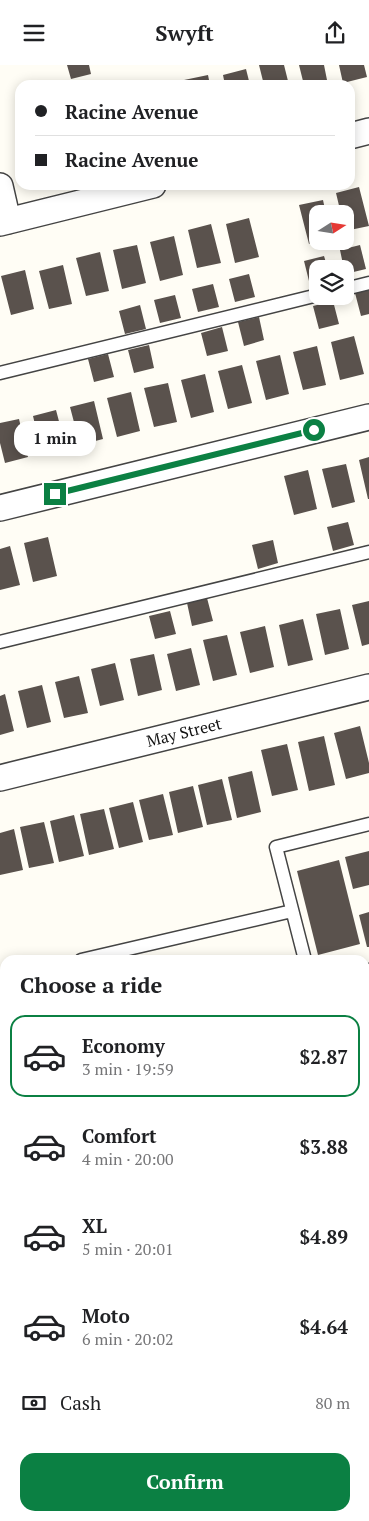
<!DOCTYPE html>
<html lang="en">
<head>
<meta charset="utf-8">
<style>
  body { margin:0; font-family:"PT Serif",serif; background:#f2f2f2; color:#202124; height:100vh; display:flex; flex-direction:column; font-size:19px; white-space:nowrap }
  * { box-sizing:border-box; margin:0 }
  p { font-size:16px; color:#757577 }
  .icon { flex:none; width:28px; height:28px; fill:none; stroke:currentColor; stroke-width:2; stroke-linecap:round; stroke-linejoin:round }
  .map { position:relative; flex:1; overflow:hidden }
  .panel { position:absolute; left:0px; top:890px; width:370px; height:566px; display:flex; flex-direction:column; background:#fff; border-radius:15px 15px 0 0; box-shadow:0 2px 12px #0003 }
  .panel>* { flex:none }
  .hud { position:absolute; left:15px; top:15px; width:340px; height:110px; border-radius:15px; box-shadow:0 2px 12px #0003; display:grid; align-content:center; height:110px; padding:0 20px; background:#fff }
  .needle { width:32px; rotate:78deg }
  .fabs { position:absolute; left:309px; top:140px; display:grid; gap:10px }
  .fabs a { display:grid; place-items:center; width:45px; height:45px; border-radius:10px; background:#fff; box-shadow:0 2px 12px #0003; font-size:25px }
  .end { position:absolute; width:22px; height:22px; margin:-11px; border:6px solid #0b8043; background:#fff; box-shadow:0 0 0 2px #fff }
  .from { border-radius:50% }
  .bubble { position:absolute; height:35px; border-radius:15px; background:#fff; box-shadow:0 2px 12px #0003; font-size:16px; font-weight:700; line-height:35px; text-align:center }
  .hud b { display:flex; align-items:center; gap:18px; height:48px; font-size:19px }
  .hud b+b { border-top:1px solid #e0e0e0 }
  .hud i { width:12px; height:12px; background:#202124 }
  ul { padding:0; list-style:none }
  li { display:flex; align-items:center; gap:15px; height:82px; margin:0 10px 8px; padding:0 10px; border:2px solid transparent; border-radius:15px }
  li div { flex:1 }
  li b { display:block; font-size:19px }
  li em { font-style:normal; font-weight:700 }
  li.active { border-color:#0b8043 }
  li>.icon { width:45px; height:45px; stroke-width:1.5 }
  h2 { padding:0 20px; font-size:22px; line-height:60px }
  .pay { display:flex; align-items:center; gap:12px; height:55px; padding:0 20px; font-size:19px }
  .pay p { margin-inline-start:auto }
  .action { display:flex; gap:10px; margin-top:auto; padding:10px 20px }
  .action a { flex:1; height:58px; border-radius:15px; background:#0b8043; color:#fff; font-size:20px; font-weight:700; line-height:58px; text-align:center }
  header { display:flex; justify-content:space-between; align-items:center; height:65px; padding:0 20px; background:#fff; font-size:22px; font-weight:700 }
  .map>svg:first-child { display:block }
  .building { fill:#5a524d }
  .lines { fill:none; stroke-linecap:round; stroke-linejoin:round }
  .lane-casing { stroke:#444; stroke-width:15 }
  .street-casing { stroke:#444; stroke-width:28 }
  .secondary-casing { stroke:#333; stroke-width:30 }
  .lane { stroke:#fff; stroke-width:12 }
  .street { stroke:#fff; stroke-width:25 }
  .secondary { stroke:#fff6b0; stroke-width:28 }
  .route { stroke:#0b8043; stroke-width:6 }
  .labels { text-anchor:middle; stroke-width:5; stroke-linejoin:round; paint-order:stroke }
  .street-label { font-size:16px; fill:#111; stroke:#fff }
</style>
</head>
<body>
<header><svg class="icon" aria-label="menu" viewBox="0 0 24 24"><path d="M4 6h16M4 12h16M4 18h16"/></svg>Swyft<svg class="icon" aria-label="share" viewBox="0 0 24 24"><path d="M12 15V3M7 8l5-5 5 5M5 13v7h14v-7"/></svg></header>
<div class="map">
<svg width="369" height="1456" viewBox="0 0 369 1456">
  <rect width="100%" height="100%" fill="#fffdf5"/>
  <!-- building -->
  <path class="building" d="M67 0H89L91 9 71 14Z
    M259 0H284L289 20H264Z
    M299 0H324L328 20H304Z
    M339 0H364L367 12 343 18Z
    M246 4 250 20H225L223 10Z
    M208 10 210 20H185L184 15Z
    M359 122 369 161 345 166V149H341L336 128Z
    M323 135 326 149H318V177L309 179 299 140Z
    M249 153 259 192 235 198 226 159Z
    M211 159 221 198 197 203 188 165Z
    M174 171 183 210 160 216 150 177Z
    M137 180 146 218 122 224 113 185Z
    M360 180 366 204 345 209 340 185Z
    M100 187 109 226 86 231 76 193Z
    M324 191 328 204H318V218L310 220 304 196Z
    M63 200 72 239 49 244 39 206Z
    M25 205 34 244 11 250 1 211Z
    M249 209 255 232 235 237 229 214Z
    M213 219 219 242 198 247 192 224Z
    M369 225V249L361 251 355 228Z
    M175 230 181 253 160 258 154 235Z
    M333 236 339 259 319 264 313 241Z
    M140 240 146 264 125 269 119 246Z
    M259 252 264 275 244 281 238 257Z
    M222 262 228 286 207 291 201 268Z
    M354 271 364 309 340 315 331 277Z
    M149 280 154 303 134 308 128 285Z
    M317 281 326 320 303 325 293 287Z
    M108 289 114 312 94 317 88 294Z
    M280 290 289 329 266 335 256 296Z
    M242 300 252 338 228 344 218 306Z
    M205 309 214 347 191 353 181 315Z
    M168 318 177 357 154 362 144 323Z
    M131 327 140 366 117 372 107 333Z
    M94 336 103 374 80 380 70 342Z
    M56 345 66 383 42 389 33 351Z
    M19 354 28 392 5 398 0 378V358Z
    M369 392V434H368L359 395Z
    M346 399 355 437 332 443 322 404Z
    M308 405 317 444 294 450 284 411Z
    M348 457 354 480 333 486 327 462Z
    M48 472 57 511 33 517 24 478Z
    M273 475 278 498 258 504 252 480Z
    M10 481 20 520 0 525V484Z
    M207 533 213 556 192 561 187 538Z
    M369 536V579L362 581 352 540Z
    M340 544 349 584 325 590 316 549Z
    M170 546 176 569 155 574 149 551Z
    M303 554 313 595 288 601 279 560Z
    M265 561 274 602 250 608 240 567Z
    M227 570 237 610 213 616 203 575Z
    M191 583 200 620 176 626 167 589Z
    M154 589 162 625 138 631 130 594Z
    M115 598 124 635 100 641 91 604Z
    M79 611 88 648 64 653 55 617Z
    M42 620 51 657 27 663 18 626Z
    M5 629 14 666 0 670V631Z
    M360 661 369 698V708L346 714 334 668Z
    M324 671 335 720 309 726 298 677Z
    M287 679 298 725 272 731 261 685Z
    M252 706 261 747 237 753 228 712Z
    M222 714 232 755 207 760 198 720Z
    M193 721 203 762 178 768 169 727Z
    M163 729 173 770 149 775 139 735Z
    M133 737 143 777 119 783 109 743Z
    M104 744 114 784 89 790 80 749Z
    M74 750 84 791 59 797 50 756Z
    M44 757 54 798 29 803 20 762Z
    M14 764 23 805 0 810V768Z
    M369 786V820L353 824 345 792Z
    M339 795 360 879 318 890 297 806Z
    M369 847V882H367L359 850Z
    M369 919V944L365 945V920Z
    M5 927V950L2 951 0 943V928Z
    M369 961V997H368L365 983V962Z
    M5 1176V1224L1 1225 0 1177Z
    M369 1237V1280H368L365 1266V1238Z
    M369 1356V1405L365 1406V1357Z
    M132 1451H158L159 1455 134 1456Z"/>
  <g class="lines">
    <!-- lane casing -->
    <g class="lane-casing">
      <path id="lane" d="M345 224 369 218
        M0 308 318 230
        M0 577 369 487
        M81 895 292 846
        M305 895 276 782 369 759
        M365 906 369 905
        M0 914 5 913
        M365 1188 369 1187
        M0 1278 5 1277"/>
    </g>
    <!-- street casing -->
    <g class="street-casing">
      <path id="street" d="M350 71 369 66
        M0 121 8 156
        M0 158 153 120
        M0 443 369 352
        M0 713 369 622
        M365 1049 369 1048
        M0 1140 5 1139
        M365 1319 369 1318
        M0 1408 5 1407"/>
    </g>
    <!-- secondary casing -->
    <g class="secondary-casing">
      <path id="secondary" d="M0 1353 5 1364
        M48 1451 51 1456"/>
    </g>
    <!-- lane -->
    <use href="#lane" class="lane"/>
    <!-- street -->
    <use href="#street" class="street"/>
    <!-- secondary -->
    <use href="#secondary" class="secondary"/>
  </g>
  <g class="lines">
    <!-- route -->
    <path class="route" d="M55 429 314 365"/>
  </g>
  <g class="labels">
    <!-- street labels -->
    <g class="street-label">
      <text transform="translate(184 667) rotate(-14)" y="6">May Street</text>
    </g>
  </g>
</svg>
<div class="fabs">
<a><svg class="needle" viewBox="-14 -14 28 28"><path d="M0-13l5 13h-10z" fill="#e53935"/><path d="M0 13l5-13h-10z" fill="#757577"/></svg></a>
<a><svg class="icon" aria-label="layers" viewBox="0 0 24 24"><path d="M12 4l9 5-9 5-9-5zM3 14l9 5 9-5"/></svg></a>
</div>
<i class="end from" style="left:314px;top:365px"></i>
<i class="end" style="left:55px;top:429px"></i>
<div class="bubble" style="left:14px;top:356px;width:82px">1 min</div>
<div class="hud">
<b><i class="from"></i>Racine Avenue</b>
<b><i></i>Racine Avenue</b>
</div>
<section class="panel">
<h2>Choose a ride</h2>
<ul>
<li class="active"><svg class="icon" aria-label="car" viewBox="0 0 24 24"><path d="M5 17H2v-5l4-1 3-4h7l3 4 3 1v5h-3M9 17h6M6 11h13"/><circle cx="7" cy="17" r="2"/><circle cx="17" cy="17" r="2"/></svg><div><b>Economy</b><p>3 min · 19:59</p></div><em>$2.87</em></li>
<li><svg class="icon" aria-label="car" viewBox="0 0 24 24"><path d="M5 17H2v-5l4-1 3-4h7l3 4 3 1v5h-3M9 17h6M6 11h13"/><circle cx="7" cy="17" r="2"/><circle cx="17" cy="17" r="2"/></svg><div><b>Comfort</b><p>4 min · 20:00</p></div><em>$3.88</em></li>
<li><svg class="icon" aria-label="car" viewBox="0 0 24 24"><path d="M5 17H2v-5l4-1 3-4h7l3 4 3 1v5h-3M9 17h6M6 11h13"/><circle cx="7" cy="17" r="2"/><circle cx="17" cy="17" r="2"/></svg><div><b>XL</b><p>5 min · 20:01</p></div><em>$4.89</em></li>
<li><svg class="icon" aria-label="car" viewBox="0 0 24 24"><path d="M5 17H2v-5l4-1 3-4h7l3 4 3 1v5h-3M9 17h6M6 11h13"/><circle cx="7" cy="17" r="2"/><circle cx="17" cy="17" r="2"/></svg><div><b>Moto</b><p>6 min · 20:02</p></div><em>$4.64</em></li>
</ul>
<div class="pay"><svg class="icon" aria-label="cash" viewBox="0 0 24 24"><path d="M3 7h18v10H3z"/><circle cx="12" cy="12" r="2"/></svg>Cash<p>80 m</p></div>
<div class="action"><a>Confirm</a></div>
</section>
</div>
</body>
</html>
